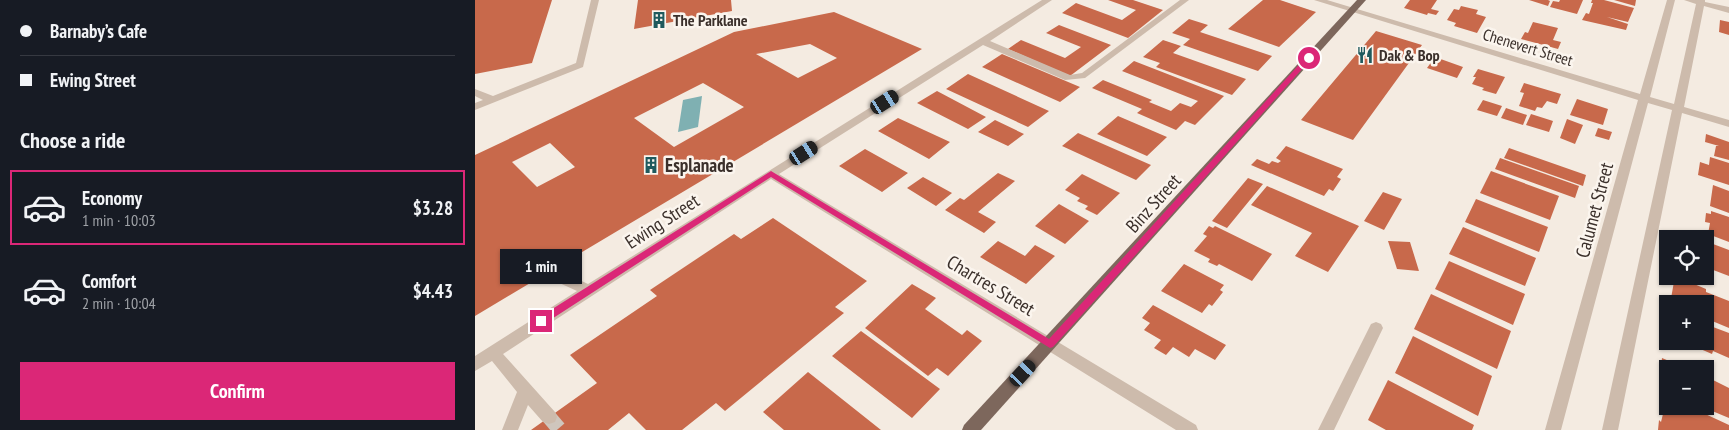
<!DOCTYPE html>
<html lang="en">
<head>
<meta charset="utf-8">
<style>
  body { margin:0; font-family:"PT Sans Narrow",sans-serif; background:#242831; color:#f1f3f6; height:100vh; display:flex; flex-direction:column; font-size:19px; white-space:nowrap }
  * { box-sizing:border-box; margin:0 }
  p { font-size:16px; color:#9ea1a6 }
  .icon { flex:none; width:28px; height:28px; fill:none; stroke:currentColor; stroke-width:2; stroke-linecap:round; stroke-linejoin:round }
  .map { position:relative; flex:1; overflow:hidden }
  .side { display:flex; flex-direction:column; background:#171b24; width:475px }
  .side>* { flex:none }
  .top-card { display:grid; align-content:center; height:110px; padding:0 20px; background:#171b24 }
  .controls { position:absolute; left:1184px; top:230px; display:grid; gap:10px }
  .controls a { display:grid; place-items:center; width:55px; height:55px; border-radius:0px; background:#171b24; box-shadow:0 1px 4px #0004; font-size:25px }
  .end { position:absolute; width:22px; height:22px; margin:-11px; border:6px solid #db2777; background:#fff; box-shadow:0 0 0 2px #fff }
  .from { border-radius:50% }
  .bubble { position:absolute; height:35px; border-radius:0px; background:#171b24; box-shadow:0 1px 4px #0004; font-size:16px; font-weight:800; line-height:35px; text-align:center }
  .car { position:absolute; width:15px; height:30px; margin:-15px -8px; border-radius:6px; box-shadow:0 0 4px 1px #0007; background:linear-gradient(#222 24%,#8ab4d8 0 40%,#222 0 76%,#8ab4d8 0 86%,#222 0) }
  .top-card b { display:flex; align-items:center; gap:18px; height:48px; font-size:19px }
  .top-card b+b { border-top:1px solid #363941 }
  .top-card i { width:12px; height:12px; background:#f1f3f6 }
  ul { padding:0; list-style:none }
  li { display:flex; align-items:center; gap:15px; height:75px; margin:0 10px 8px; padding:0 10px; border:2px solid transparent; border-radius:0px }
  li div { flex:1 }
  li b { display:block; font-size:19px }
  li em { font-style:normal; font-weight:800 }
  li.selected { border-color:#db2777 }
  li>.icon { width:45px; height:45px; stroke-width:1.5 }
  h2 { padding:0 20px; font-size:22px; line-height:60px }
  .cta { display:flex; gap:10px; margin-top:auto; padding:10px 20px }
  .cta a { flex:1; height:58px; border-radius:0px; background:#db2777; color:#fff; font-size:20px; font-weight:800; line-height:58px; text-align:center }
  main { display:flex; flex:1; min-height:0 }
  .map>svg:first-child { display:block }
  .water { fill:#7fb0b2 }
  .building { fill:#c8694b; fill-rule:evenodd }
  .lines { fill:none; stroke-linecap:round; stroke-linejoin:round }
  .minor-tunnel { stroke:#cfc6bd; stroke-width:15; stroke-dasharray:15 8; stroke-linecap:butt }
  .minor { fill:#cdbbac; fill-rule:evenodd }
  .major { fill:#7d675c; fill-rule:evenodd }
  .route { fill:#db2777 }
  .labels { text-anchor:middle; stroke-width:5; stroke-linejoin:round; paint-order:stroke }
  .far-poi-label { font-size:16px; font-weight:bold; fill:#3b302b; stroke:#fbf5ee; text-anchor:start }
  .far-street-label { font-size:16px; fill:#3b302b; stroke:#fbf5ee }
  .poi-label { font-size:19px; font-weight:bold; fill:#3b302b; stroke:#fbf5ee; text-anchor:start }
  .street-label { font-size:19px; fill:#3b302b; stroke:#fbf5ee }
</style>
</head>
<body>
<main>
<section class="side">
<div class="top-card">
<b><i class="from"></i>Barnaby’s Cafe</b>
<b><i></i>Ewing Street</b>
</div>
<h2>Choose a ride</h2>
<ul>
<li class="selected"><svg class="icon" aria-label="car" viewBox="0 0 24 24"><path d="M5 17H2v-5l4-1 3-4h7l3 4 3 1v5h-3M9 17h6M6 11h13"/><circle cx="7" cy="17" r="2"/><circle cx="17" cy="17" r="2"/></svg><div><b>Economy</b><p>1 min · 10:03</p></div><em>$3.28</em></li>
<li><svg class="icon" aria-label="car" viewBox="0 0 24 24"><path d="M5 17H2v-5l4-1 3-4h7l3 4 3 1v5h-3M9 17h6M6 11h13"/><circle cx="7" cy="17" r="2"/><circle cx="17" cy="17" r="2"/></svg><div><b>Comfort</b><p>2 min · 10:04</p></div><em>$4.43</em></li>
</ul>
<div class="cta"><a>Confirm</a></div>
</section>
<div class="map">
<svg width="1254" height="430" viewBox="0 0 1254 430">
  <rect width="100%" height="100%" fill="#f4ebe1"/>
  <!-- water -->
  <path class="water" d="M227 96 223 127 203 132 208 100Z"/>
  <!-- building -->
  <path class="building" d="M0 0H77L57 63 0 74Z
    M163 0H256L257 11 159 29Z
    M633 0H658L688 10 653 38 587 13 601 3 647 20 661 10Z
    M788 0H805L841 12 804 47 753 29Z
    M935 0H962L956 9 964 11 961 15 953 13 952 15 929 8Z
    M1054 0H1073L1075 1 1073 6Z
    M1085 0H1108L1102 14 1075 7 1078 1 1084 2Z
    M1117 0H1129L1159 8 1153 22 1132 17 1153 24 1151 30 1107 20 1111 13 1114 14 1118 3H1116Z
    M1139 0H1161L1160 6Z
    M986 6 1003 10 1001 14 1011 17 1002 33 979 26 981 23 972 20 979 9 984 10Z
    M359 12 447 49 0 316V155L259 32ZM335 44 362 58 323 78 281 54ZM228 83 269 107 199 147 159 118ZM75 143 100 167 62 187 37 162Z
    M714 19 733 25 725 32 797 56 783 71 708 45 715 39 697 33Z
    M1245 20 1254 22V35L1244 32Z
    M1058 22 1083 28 1078 40 1086 42 1083 49 1046 39 1050 32 1053 33Z
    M584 25 636 45 595 76 533 49 546 40 590 58 606 47 571 33Z
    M901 31 947 45 878 140 826 120Z
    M688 40 706 46 698 53 771 79 757 95 681 67 685 63 668 57Z
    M527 54 605 87 585 102 507 67Z
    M960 57 988 67 982 78 952 68Z
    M659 61 749 96 720 125 710 121 701 130 662 113 667 109 617 88 628 80 677 100 674 102 696 111 705 103 716 107 723 101 647 71Z
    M1003 69 1030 77 1021 94 1007 90 1009 88 997 84 1001 77H998Z
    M493 74 574 111 553 127 471 89Z
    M1049 83 1086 94 1082 104 1072 101 1067 108 1062 107 1060 111 1044 106 1049 93 1045 92Z
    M462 91 511 117 493 129 442 103Z
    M1102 99 1133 109 1128 125 1095 115Z
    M1008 100 1027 106 1022 116 1002 110Z
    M1031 108 1052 115 1048 125 1026 118Z
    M1056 114 1078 121 1074 132 1051 125Z
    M643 116 692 137 672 156 622 134Z
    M423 118 475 142 454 159 403 131Z
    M1092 119 1108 125 1100 144 1085 138Z
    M520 120 549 134 533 146 503 132Z
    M1123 128 1137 132 1134 140 1120 136Z
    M603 133 676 165 661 180 587 146Z
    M1231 134 1254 142V160L1239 156 1241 146H1244L1230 142Z
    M811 146 868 169 862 177 866 179 858 191 854 189 849 196 776 165 782 159 794 164 797 161 803 163 806 161 801 158Z
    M1034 148 1111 175 1108 186 1029 158Z
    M390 149 433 173 407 192 364 166Z
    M1235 157 1254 163V185L1223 175 1225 162 1234 165Z
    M1025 158 1104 186 1100 198 1020 169Z
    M1016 171 1084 196 1075 220 1005 193Z
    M523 173 540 181 503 212 521 222 509 233 470 210 485 198 489 200Z
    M607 174 645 193 622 215 610 209 613 206 602 201 605 198 590 190Z
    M448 177 477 193 461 206 432 188Z
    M773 178 788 184 752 228 737 221Z
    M1238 185 1254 191V213L1235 206Z
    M792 186 884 226 853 272 820 256 837 233 776 205Z
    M908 192 927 199 909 230 889 221Z
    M1001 199 1073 227 1064 252 990 222Z
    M584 204 614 221 590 244 560 226Z
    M1236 211 1254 217V242L1233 234 1235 223 1230 222 1231 213 1236 214Z
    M298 218 392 281 360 307 369 313 250 411 241 403 207 430H171L154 413 133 430H56L122 383 95 355 182 296 175 290 259 234 266 239Z
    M734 226 738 228 740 226 797 254 777 281 744 264 742 266 733 262 735 259 719 251 732 236 728 234Z
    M988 227 1061 258 1050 286 974 254Z
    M523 241 550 256 560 245 580 256 551 284 505 257Z
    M913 241 935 242 944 271 922 269Z
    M1230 241 1254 250V276L1233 268 1232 272 1230 271Z
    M974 261 1050 294 1038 325 960 289Z
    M709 264 749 285 745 290 748 292 737 306 734 304 727 313 686 291Z
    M1200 276 1231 289V292L1254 301V328L1230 318V304H1195Z
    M437 284 461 298 450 309 487 335 492 330 507 341 473 376 462 368 453 376 390 328Z
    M956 294 1036 331 1022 369 939 329Z
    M678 305 751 345 740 360 720 349 714 357 698 347 691 355 679 348 686 340 669 330 675 323 667 318Z
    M1230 327 1238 330V327L1254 333V358L1238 351 1237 354 1207 341H1230Z
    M386 331 465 389 437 418 357 356Z
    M938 336 1017 376 1003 416 920 373Z
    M1187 358 1213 369H1192V388L1184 384Z
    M333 372 406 430H309L288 412Z
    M1230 376 1254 388V418L1230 408Z
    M913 380 999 425 997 430H911L893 420Z
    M1190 396 1192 397V406H1213L1254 425V430H1183L1184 420 1186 422 1188 414 1185 412 1186 400 1189 402Z"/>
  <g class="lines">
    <!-- minor-tunnel -->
    <path class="minor-tunnel" d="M74 417 85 430"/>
    <!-- minor -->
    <path class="minor" d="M116 0H124L108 67 0 110V103L8 100 0 96V89L18 96 101 63Z
      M567 0H577L515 41 595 75 607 73 705 0H714L610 78 590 80 508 45 304 174 721 425 723 430H701L296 179 28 354 80 412 82 417 80 422 74 424 68 422 53 405 43 430H27L42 392 17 361 0 371V356L102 291 69 276 67 272 69 268 74 267 79 268 113 284Z
      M839 0H852L1165 94 1192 0H1200L1175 97 1199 104 1221 4 1209 0H1230V2L1254 7V13L1229 6 1209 107 1254 120V127L1207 113 1143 430H1127L1197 110 1173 103 1086 430H1070L1163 100Z
      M901 322 906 324 908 328 859 430H843L896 324Z"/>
    <!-- major -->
    <path class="major" d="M882 0H891L506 430H487L489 425Z"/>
  </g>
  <!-- route -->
  <path class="route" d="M831 57 837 58 578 347 575 348 296 177 69 324 66 325 61 321 63 318 296 171 574 339Z"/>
  <!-- icons -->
  <defs>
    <g id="building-bare" transform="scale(1.35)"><path d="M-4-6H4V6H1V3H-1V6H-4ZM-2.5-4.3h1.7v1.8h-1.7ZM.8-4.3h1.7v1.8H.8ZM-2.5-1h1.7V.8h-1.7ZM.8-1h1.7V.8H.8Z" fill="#1f5a5e" stroke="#fbf5ee" stroke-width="2.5" paint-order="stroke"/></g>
    <g id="restaurant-bare" transform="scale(1.35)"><path d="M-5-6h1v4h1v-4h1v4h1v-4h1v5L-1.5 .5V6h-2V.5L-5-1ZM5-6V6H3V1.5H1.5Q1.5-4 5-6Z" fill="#1f5a5e" stroke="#fbf5ee" stroke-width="2.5" paint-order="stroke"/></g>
  </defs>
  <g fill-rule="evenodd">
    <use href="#building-bare" x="184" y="20"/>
    <use href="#restaurant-bare" x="890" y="55"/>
    <use href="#building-bare" x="176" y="165"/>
  </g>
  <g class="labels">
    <!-- far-poi labels -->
    <g class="far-poi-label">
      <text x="198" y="26">The Parklane</text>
      <text x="904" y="61">Dak &amp; Bop</text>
    </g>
    <!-- far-street labels -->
    <g class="far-street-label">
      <text transform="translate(1053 47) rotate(17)" y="6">Chenevert Street</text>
    </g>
    <!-- poi labels -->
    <g class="poi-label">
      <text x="190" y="172">Esplanade</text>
    </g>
    <!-- street labels -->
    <g class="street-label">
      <text transform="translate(678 203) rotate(-48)" y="7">Binz Street</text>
      <text transform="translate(1119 210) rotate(-75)" y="7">Calumet Street</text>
      <text transform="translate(187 221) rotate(-33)" y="7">Ewing Street</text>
      <text transform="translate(516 285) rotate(31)" y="7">Chartres Street</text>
    </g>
  </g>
</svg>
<div class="controls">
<a><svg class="icon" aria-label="locate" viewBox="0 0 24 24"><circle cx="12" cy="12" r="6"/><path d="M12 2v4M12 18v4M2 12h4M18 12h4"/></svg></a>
<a>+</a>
<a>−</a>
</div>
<i class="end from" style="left:834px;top:58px"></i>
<i class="end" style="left:66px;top:321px"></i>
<div class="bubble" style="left:25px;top:249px;width:82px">1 min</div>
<i class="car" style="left:410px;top:102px;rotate:58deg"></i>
<i class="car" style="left:329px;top:153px;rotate:58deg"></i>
<i class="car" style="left:548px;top:373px;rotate:43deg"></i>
</div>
</main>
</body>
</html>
